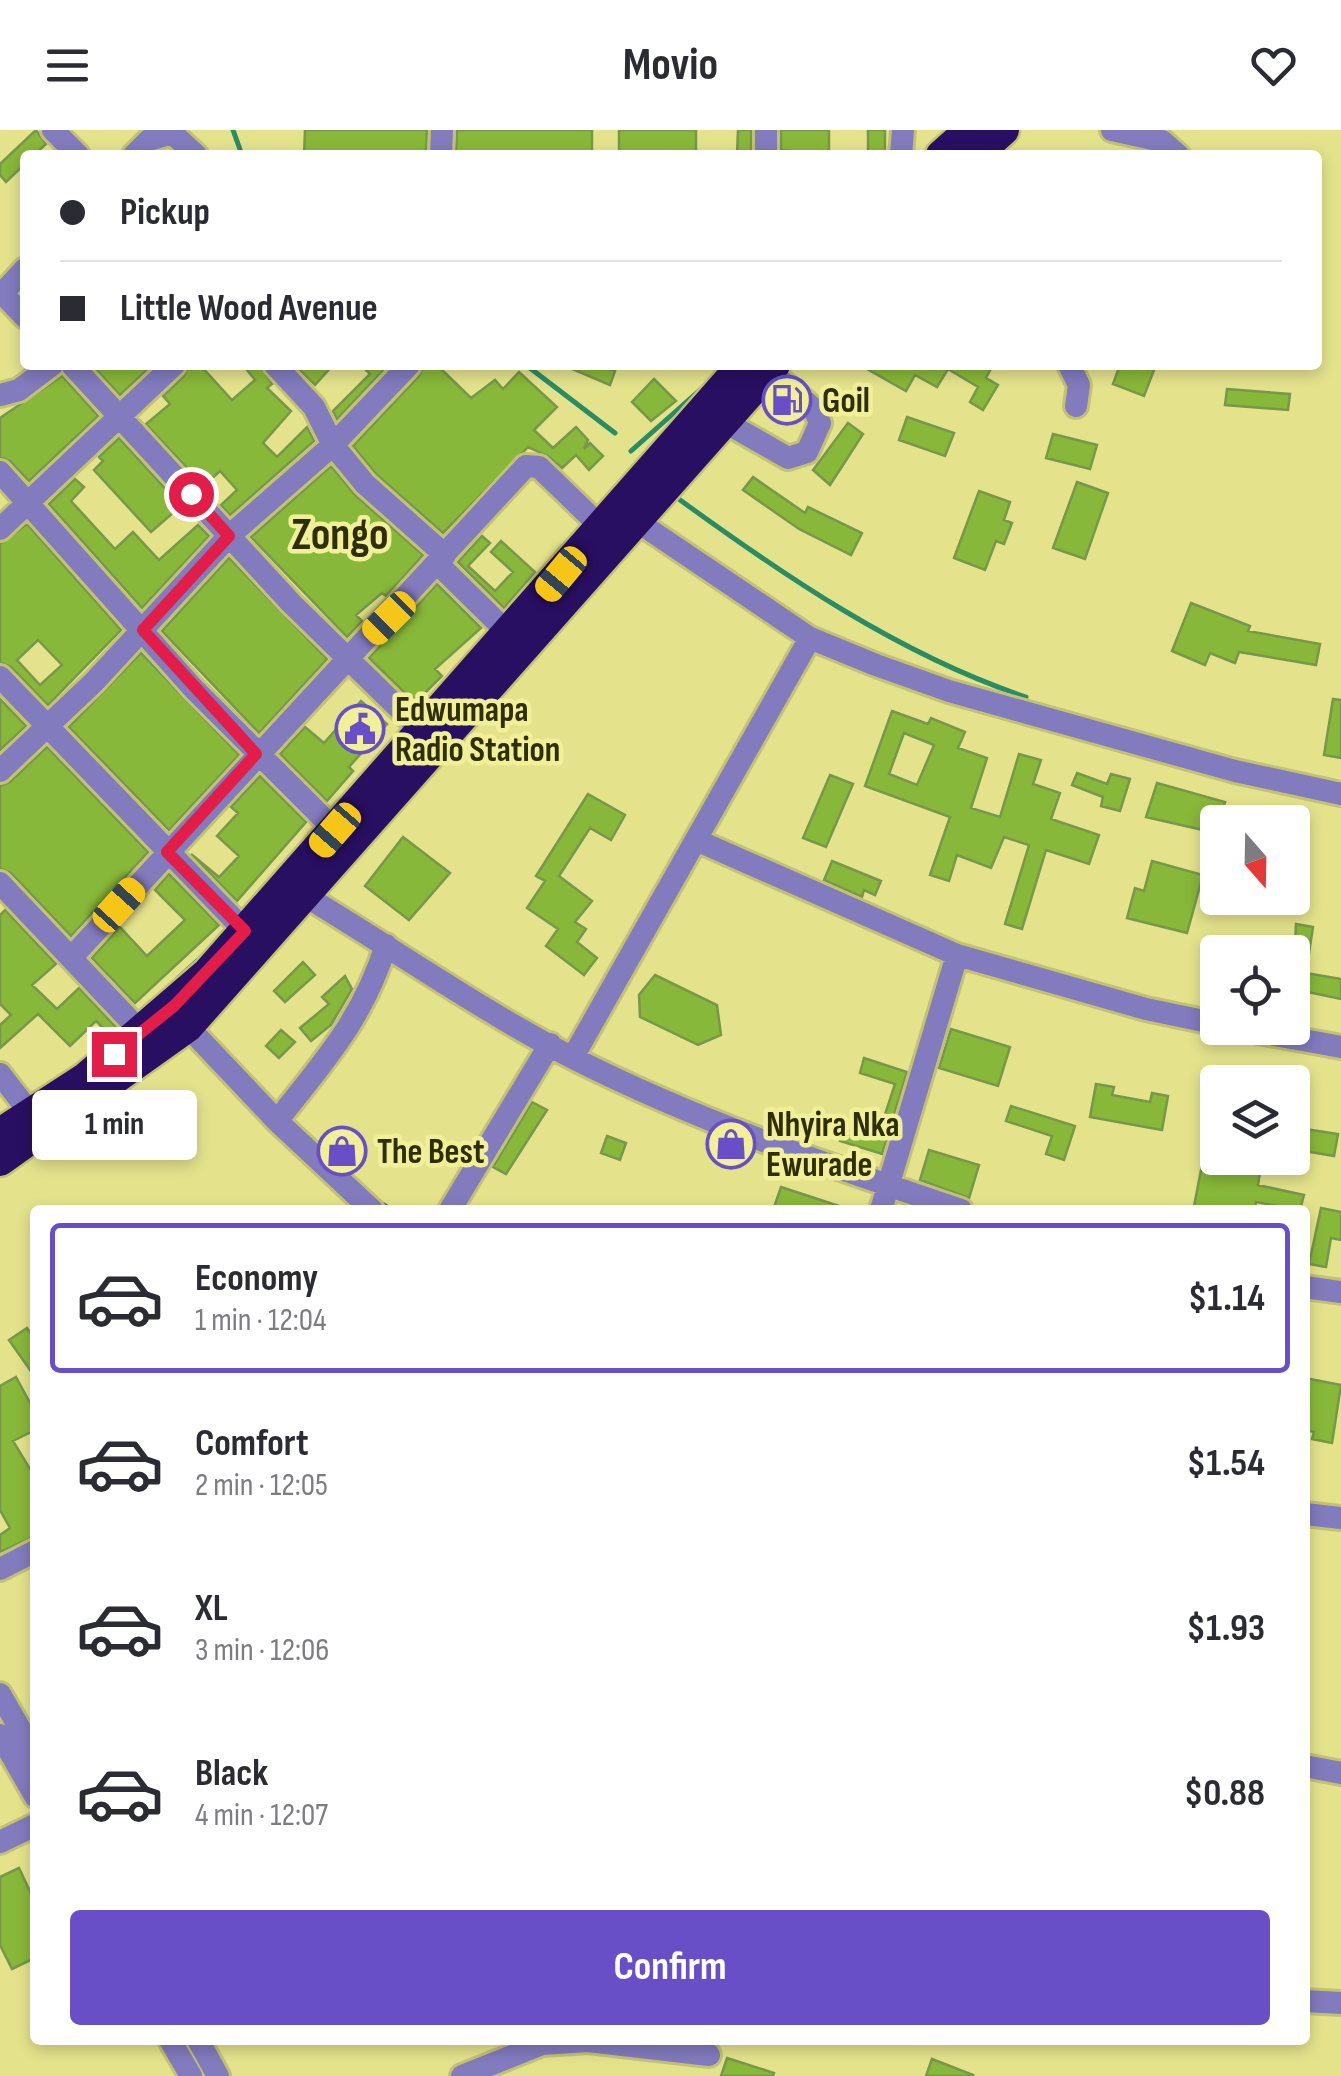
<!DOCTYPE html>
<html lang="en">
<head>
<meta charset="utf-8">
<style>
  body { margin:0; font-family:"Sofia Sans Condensed",sans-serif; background:#f7f7f7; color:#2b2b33; height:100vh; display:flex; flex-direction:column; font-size:38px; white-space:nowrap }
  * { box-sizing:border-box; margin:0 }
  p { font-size:32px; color:#7c7c81 }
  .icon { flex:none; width:55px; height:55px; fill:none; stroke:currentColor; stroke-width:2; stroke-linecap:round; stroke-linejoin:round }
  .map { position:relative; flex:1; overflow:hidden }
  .details { position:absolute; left:30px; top:1075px; width:1280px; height:840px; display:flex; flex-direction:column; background:#fff; border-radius:10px; box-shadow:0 5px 15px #0003 }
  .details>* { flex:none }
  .banner { position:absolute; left:20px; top:20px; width:1302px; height:220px; border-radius:10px; box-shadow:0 5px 15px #0003; display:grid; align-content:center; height:220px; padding:0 40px; background:#fff }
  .needle { width:65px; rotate:160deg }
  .buttons { position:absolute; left:1200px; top:675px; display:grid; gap:20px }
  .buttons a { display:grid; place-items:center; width:110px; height:110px; border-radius:10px; background:#fff; box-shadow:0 5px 15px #0003; font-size:50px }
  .end { position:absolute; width:45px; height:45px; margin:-22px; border:12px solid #e11d48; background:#fff; box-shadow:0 0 0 5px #fff }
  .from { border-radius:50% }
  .bubble { position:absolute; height:70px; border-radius:10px; background:#fff; box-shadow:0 5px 15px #0003; font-size:32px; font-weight:700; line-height:70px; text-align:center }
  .car { position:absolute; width:30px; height:60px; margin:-30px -15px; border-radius:12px; box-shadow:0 0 8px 2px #0007; background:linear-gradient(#f5c518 24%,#345 0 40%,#f5c518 0 76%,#345 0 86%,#f5c518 0) }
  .banner b { display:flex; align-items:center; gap:35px; height:95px; font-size:38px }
  .banner b+b { border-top:2px solid #e1e1e2 }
  .banner i { width:25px; height:25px; background:#2b2b33 }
  ul { padding:18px 0 0; list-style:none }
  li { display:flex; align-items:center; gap:30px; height:150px; margin:0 20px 15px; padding:0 20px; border:5px solid transparent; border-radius:10px }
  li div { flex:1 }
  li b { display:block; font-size:38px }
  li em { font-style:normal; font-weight:700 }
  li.current { border-color:#684fc8 }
  li>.icon { width:90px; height:90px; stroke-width:1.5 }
  .cta { display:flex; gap:20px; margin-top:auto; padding:20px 40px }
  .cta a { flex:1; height:115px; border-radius:10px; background:#684fc8; color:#fff; font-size:40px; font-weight:700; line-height:115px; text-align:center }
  header { display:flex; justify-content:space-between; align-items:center; height:130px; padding:0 40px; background:#fff; font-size:45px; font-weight:700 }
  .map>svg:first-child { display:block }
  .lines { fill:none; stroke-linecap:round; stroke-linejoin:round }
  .stream { stroke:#2a8c64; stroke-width:5 }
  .building { fill:#88b839; stroke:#77974b; stroke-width:2.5; fill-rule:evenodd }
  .minor-casing { stroke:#c3c274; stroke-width:28 }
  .highway-casing { stroke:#c3c274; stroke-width:35 }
  .minor { stroke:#827bbe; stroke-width:22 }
  .highway { stroke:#290f62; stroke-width:30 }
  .route { stroke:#e11d48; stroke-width:12 }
  .labels { text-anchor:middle; stroke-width:9; stroke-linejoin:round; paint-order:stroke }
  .poi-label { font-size:35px; font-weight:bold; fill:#2f2e09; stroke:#f1f099; text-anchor:start }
  .district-label { font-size:45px; font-weight:bold; fill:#2f2e09; stroke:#f1f099 }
</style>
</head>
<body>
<header><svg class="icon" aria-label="menu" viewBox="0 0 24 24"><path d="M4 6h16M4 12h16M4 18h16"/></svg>Movio<svg class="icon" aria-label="heart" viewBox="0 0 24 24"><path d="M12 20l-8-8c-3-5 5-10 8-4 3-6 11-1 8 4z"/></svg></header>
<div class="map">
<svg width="1341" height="1946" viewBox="0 0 1341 1946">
  <rect width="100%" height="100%" fill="#e4e38c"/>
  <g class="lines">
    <!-- stream -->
    <path class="stream" d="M233 0 242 25
      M526 235 615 303
      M631 321 701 259
      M676 367C783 445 900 525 1026 567
      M178 848 207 822
      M377 1071 392 1080"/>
  </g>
  <!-- building -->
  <path class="building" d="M36 0 46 14 34 25H25V34L6 52 0 45V34Z
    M305 0H427L426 21 304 25Z
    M457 0H592V25L456 24Z
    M619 0H696V25H619Z
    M738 0H751V25H737Z
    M781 0H829V25L781 20Z
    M868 0H885V25H868Z
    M92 235H152L120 265Z
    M189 235H200L232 270 255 250 243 235H260L272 254 267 258 291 281 263 313 277 327 307 297 314 311 230 385 221 375 237 360 220 341 204 356 146 294 170 274 163 266 184 246Z
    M295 235H333L315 255Z
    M361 235H388L337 289 333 281 370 244Z
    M424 235H437L471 268 495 250 503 259 519 242 557 277 534 300 553 318 576 297 588 310 584 319 590 313 603 326 589 340 576 325 562 338 548 326 528 317 443 403 376 344 353 316 420 245Z
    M563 235H600L615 241 610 255Z
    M860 235H993L986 248 998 255 983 280 970 272 978 257 948 239 937 257 915 245 906 261Z
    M1120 235H1156L1144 266 1113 254Z
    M62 246 98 286 29 351 10 331 0 327V288Z
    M654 249 676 271 651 291 632 272Z
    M1227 259 1290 264 1288 280 1225 275Z
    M907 287 954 303 945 326 899 310Z
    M848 293 863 304 830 355 813 340Z
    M1053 304 1097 315 1090 339 1046 328Z
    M119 308 181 376 151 402 94 340 103 331 99 327Z
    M331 336 355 365 423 425 386 466 382 463 356 485 362 491 347 507 251 407Z
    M753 347 805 383 808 377 862 403 851 425 799 399 743 360Z
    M75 349 84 357 71 371 115 419 133 402 159 430 198 395 209 406 142 478 49 374Z
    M1077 352 1108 363 1085 429 1053 418Z
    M979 361 1010 372 1004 390 1012 393 1004 414 996 411 985 440 954 428Z
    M27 394 121 500 48 575 11 537 0 532V414ZM38 510 62 535 40 555 17 530Z
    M482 406 490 413 468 436 495 461 513 442 491 422 501 411 535 442 504 478 458 432Z
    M229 428 327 529 259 603 162 501Z
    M437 454 481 498 435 539 442 546 415 573 369 528Z
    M1191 473 1250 496 1248 501 1320 514 1316 535 1239 522 1235 533 1210 523 1205 535 1172 521Z
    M141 523 239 625 169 700 69 597Z
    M0 569 26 596 0 620Z
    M1333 569 1341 570V628L1324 625Z
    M361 571 387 594 349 637 353 641 327 671 280 624 305 597 324 613Z
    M892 581 928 594 931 588 965 602 958 618 987 628 971 678 1000 687 1019 624 1041 630 1033 654 1060 663 1051 689 1099 705 1089 734 1046 720 1022 799 1005 794 1029 715 1004 707 991 738 957 725 949 751 930 745 950 687 865 656ZM904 603 934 615 917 655 889 644Z
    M47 617 148 722 71 806 11 743 0 738V656L10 652Z
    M1077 643 1107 654 1111 644 1130 649 1120 681 1101 676 1103 667 1072 655Z
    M830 645 853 654 826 717 803 708Z
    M260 646 306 692 237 771 191 724 219 747 239 726 217 706 238 683 231 677Z
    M1157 653 1225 672 1216 703 1146 687Z
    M588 664 625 685 611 710 590 698 559 746 592 771 575 792 586 799 577 812 597 828 584 845 546 816 558 799 527 778 545 751 536 746Z
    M403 707 450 743 409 790 365 756Z
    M832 731 881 751 875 765 864 760 862 767 824 750Z
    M1152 731 1203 745 1187 803 1127 788 1135 758 1144 761Z
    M169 744 219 795 135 873 92 828 120 797 147 826 185 790 155 760Z
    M5 780 56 834 32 855 57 879 79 858 116 897 108 903 96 891 70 916 38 884 0 918V895L11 885 0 874V785Z
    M1296 794 1313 797 1306 843 1341 849V869L1303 861 1301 876 1292 875Z
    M303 832 315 845 285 872 274 861Z
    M655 845 717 875 721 905 698 915 640 887 639 865Z
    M345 846 352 859 331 895 311 911 300 898 329 874 322 867Z
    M951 899 1010 917 998 956 939 938Z
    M281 900 295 912 279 928 266 916Z
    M864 928 907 942 882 1024 840 1011 843 998 877 1009 895 954 860 943Z
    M1096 954 1114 957 1112 965 1150 972 1152 963 1168 966 1162 1000 1090 987Z
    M532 972 547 980 506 1044 493 1037Z
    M1011 976 1075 996 1064 1030 1046 1024 1052 1006 1006 991Z
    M1292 997 1338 1004 1334 1026 1292 1019Z
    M1209 999H1218V1028H1262L1258 1055 1304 1065 1300 1080 1256 1072 1255 1080 1194 1076Z
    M607 1006 626 1013 620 1030 601 1023Z
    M929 1020 979 1035 969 1068 920 1050Z
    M781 1057 842 1077V1080H773Z
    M1321 1078 1341 1082V1110L1331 1108 1326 1137 1309 1134Z
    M27 1198 35 1209V1247L9 1210Z
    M16 1247 35 1282V1300L13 1311 35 1347V1406L0 1422V1405L10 1398 0 1380V1256Z
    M1305 1248 1341 1255 1332 1313 1312 1309 1314 1302 1305 1300Z
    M19 1738 35 1772V1828L12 1839 0 1815V1747Z
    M727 1928 774 1943 773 1946H721Z
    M932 1929 973 1945 972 1946H926Z"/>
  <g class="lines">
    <!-- minor casing -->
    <g class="minor-casing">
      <path id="minor" d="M53 0 78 25
        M1112 0 1162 11 1178 25
        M134 25 149 10 172 3 196 25
        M441 25 442 0
        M766 25V0
        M901 25 903 0
        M2 163 25 187
        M0 166 25 139
        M72 235 291 473 421 600
        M275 235 314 277 333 315 365 354 445 425
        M1069 235 1079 255 1076 276
        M0 265 19 260 52 235
        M725 292 788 328 807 322 820 293 814 279 770 241
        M0 342 193 558 335 700
        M638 392 810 508 876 535 949 561 1235 641 1341 664
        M0 399 174 235
        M438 434 508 503
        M0 547 245 801
        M0 641 94 552 229 406 333 315 409 235
        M696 710 957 825 1146 879 1218 894
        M0 753 142 903
        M307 767C395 820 482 881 573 928 697 991 830 1036 961 1080
        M71 828 526 336 539 337 601 397
        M188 897 277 991 372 1080
        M1237 898 1341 917
        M573 927 810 508
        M0 944 31 984
        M277 991C324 931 363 889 386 815
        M450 1080 550 914
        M881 1080 957 825
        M1305 1157 1341 1162
        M1305 1384 1341 1388
        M0 1439 35 1421
        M0 1564 35 1625
        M0 1605 35 1666
        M1305 1636 1341 1643
        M0 1712 35 1695
        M1305 1871 1341 1873
        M170 1910 191 1946
        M198 1910 218 1946
        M462 1946 542 1914 588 1911 709 1925"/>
    </g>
    <!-- highway casing -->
    <g class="highway-casing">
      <path id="highway" d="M941 25 969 0
        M976 25 1004 0
        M0 1003 86 947 207 843 742 235
        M0 1031 188 897 775 235"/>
    </g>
    <!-- minor -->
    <use href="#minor" class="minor"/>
    <!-- highway -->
    <use href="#highway" class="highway"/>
  </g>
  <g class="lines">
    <!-- route -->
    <path class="route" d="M114 924 174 876 245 801 167 722 256 624 143 500 229 406 191 364"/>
  </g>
  <!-- icons -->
  <defs>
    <g id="fuel-ring" transform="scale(2.5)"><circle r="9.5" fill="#f1f099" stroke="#684fc8" stroke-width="1.5"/><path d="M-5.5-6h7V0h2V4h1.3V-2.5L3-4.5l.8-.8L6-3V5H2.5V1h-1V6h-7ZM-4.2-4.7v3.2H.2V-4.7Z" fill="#684fc8"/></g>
    <g id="civic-ring" transform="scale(2.5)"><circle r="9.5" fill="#f1f099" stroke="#684fc8" stroke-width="1.5"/><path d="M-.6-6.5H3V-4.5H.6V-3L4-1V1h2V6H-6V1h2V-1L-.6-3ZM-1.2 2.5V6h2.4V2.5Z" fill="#684fc8"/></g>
    <g id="shop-ring" transform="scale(2.5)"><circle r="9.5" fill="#f1f099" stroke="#684fc8" stroke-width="1.5"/><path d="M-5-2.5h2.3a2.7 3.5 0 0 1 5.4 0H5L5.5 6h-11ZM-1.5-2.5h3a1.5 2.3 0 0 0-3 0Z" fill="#684fc8"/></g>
  </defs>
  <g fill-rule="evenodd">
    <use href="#fuel-ring" x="787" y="270"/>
    <use href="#civic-ring" x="360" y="599"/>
    <use href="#shop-ring" x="731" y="1014"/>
    <use href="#shop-ring" x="342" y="1021"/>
  </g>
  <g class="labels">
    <!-- poi labels -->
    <g class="poi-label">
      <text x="822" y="282">Goil</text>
      <text x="395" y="591">Edwumapa<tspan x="395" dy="40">Radio Station</tspan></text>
      <text x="766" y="1006">Nhyira Nka<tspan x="766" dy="40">Ewurade</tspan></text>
      <text x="377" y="1033">The Best</text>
    </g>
    <!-- district labels -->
    <g class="district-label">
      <text x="340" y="419">Zongo</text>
    </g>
  </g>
</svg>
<div class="buttons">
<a><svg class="needle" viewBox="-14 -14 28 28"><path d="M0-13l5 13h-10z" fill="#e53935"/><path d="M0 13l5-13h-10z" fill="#7c7c81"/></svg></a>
<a><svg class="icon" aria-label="locate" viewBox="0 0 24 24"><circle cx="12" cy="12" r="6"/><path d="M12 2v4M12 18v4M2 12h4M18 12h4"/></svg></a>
<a><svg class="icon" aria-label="layers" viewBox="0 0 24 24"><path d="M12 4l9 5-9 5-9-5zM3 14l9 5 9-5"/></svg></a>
</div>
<i class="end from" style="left:191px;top:364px"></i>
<i class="end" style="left:114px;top:924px"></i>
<div class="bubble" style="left:32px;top:960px;width:165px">1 min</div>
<i class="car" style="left:561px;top:444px;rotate:220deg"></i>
<i class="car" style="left:389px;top:488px;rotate:225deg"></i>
<i class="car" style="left:335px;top:700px;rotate:221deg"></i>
<i class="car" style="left:119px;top:775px;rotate:42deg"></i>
<div class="banner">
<b><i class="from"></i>Pickup</b>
<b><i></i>Little Wood Avenue</b>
</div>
<section class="details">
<ul>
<li class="current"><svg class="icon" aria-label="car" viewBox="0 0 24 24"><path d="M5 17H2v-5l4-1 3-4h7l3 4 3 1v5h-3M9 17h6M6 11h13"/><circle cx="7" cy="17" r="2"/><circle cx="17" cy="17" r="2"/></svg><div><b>Economy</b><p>1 min · 12:04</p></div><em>$1.14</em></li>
<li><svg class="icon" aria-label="car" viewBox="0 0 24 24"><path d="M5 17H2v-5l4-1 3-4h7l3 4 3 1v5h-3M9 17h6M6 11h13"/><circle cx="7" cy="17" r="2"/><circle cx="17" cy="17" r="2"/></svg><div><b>Comfort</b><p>2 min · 12:05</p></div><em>$1.54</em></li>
<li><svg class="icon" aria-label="car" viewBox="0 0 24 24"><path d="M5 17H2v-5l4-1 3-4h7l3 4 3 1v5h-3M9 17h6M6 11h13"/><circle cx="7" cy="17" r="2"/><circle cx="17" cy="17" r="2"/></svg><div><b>XL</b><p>3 min · 12:06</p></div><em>$1.93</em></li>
<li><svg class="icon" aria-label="car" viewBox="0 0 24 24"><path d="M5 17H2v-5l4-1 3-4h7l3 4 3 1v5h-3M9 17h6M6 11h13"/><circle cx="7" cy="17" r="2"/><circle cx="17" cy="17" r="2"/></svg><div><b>Black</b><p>4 min · 12:07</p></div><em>$0.88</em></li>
</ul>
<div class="cta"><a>Confirm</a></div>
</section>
</div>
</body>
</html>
